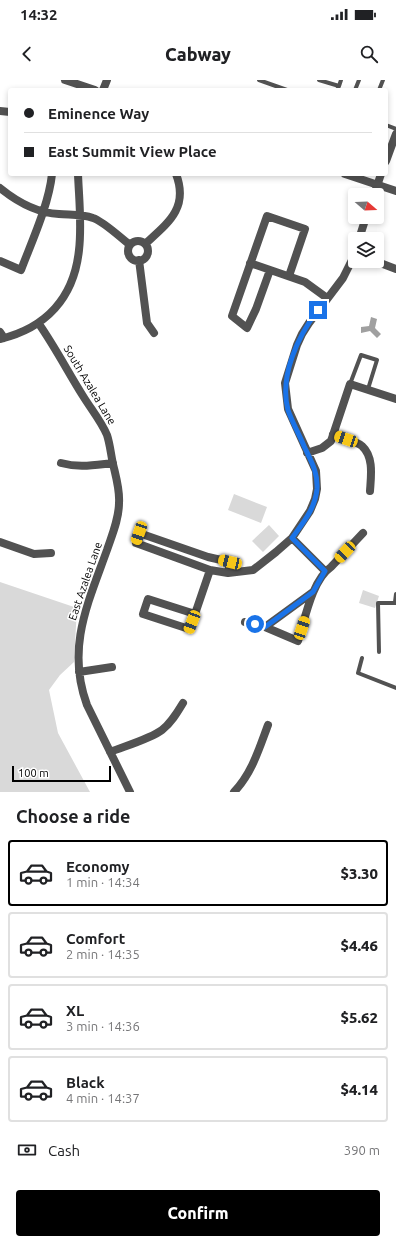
<!DOCTYPE html>
<html lang="en">
<head>
<meta charset="utf-8">
<style>
  body { margin:0; font-family:Ubuntu,sans-serif; background:#f6f6f6; color:#202124; height:100vh; display:flex; flex-direction:column; font-size:15px; white-space:nowrap }
  * { box-sizing:border-box; margin:0 }
  p { font-size:13px; color:#757577 }
  .icon { flex:none; width:22px; height:22px; fill:none; stroke:currentColor; stroke-width:2; stroke-linecap:round; stroke-linejoin:round }
  .map { position:relative; height:712px; overflow:hidden }
  .sheet { display:flex; flex-direction:column; background:#fff; flex:1 }
  .sheet>* { flex:none }
  .top-card { position:absolute; left:8px; top:8px; width:380px; height:88px; border-radius:4px; box-shadow:0 2px 6px #0003; display:grid; align-content:center; height:88px; padding:0 16px; background:#fff }
  .needle { width:26px; rotate:109deg }
  .controls { position:absolute; left:348px; top:108px; display:grid; gap:8px }
  .controls a { display:grid; place-items:center; width:36px; height:36px; border-radius:4px; background:#fff; box-shadow:0 2px 6px #0003; font-size:20px }
  .scale { position:absolute; left:12px; bottom:10px; width:99px; box-sizing:border-box; padding-left:4px; border:2px solid #000; border-top:0; font-size:11px; line-height:14px; white-space:nowrap; color:#000; -webkit-text-stroke:3px #fff; paint-order:stroke }
  .end { position:absolute; width:18px; height:18px; margin:-9px; border:5px solid #1a73e8; background:#fff; box-shadow:0 0 0 2px #fff }
  .from { border-radius:50% }
  .car { position:absolute; width:12px; height:24px; margin:-12px -6px; border-radius:5px; box-shadow:0 0 3px 1px #0007; background:linear-gradient(#f5c518 24%,#345 0 40%,#f5c518 0 76%,#345 0 86%,#f5c518 0) }
  .top-card b { display:flex; align-items:center; gap:14px; height:38px; font-size:15px }
  .top-card b+b { border-top:1px solid #e0e0e0 }
  .top-card i { width:10px; height:10px; background:#202124 }
  ul { padding:0; list-style:none }
  li { display:flex; align-items:center; gap:12px; height:66px; margin:0 8px 6px; padding:0 8px; border:2px solid #e0e0e0; border-radius:4px }
  li div { flex:1 }
  li b { display:block; font-size:15px }
  li em { font-style:normal; font-weight:800 }
  li.selected { border-color:#000 }
  li>.icon { width:36px; height:36px; stroke-width:1.5 }
  h2 { padding:0 16px; font-size:18px; line-height:48px }
  .pay { display:flex; align-items:center; gap:10px; height:44px; padding:0 16px; font-size:15px }
  .pay p { margin-inline-start:auto }
  .button { display:flex; gap:8px; margin-top:auto; padding:8px 16px }
  .button a { flex:1; height:46px; border-radius:4px; background:#000; color:#fff; font-size:16px; font-weight:800; line-height:46px; text-align:center }
  .status { display:flex; justify-content:space-between; align-items:center; height:28px; padding:0 20px; background:#fff; direction:ltr }
  .status svg { height:11px; fill:currentColor }
  header { display:flex; justify-content:space-between; align-items:center; height:52px; padding:0 16px; background:#fff; font-size:18px; font-weight:800 }
  .map>svg:first-child { display:block }
  .green { fill:#d9d9d9 }
  .water { fill:#a0a0a0 }
  .lines { fill:none; stroke-linecap:round; stroke-linejoin:round }
  .service { stroke:#525252; stroke-width:4 }
  .minor { stroke:#525252; stroke-width:8 }
  .tertiary { stroke:#525252; stroke-width:8 }
  .route { stroke:#1a73e8; stroke-width:5 }
  .labels { text-anchor:middle; stroke-width:3; stroke-linejoin:round; paint-order:stroke }
  .street-label { font-size:11px; fill:#000; stroke:#fff }
</style>
</head>
<body>
<div class="status"><b>14:32</b><svg viewBox="0 0 49 12"><path d="M0 12V9h3v3zM5 12V6h3v6zM10 12V3h3v9zM15 12V0h3v12zM26 1h20v11H26zM47 4h2v5h-2z"/></svg></div>
<header><svg class="icon" aria-label="back" viewBox="0 0 24 24"><path d="M15 5l-7 7 7 7"/></svg>Cabway<svg class="icon" aria-label="search" viewBox="0 0 24 24"><circle cx="10" cy="10" r="6"/><path d="M15 15l6 6"/></svg></header>
<div class="map">
<svg width="396" height="712" viewBox="0 0 396 712">
  <rect width="100%" height="100%" fill="#fff"/>
  <!-- green -->
  <path class="green" d="M234 414 267 427 261 443 228 430Z
    M269 445 279 456 263 472 252 461Z
    M0 502 77 528 74 582 60 595 49 610 58 653 90 712H0Z
    M363 510 379 516 375 528 359 523Z"/>
  <!-- water -->
  <path class="water" d="M371 237 377 239 375 248 381 254 377 258 370 251 361 253V247L369 246Z"/>
  <g class="lines">
    <!-- service -->
    <path class="service" d="M259 0 287 10
      M319 0 339 6 337 10
      M339 6 341 0
      M355 10 359 0
      M379 10 383 0
      M386 45 396 49
      M350 304 361 275 377 280 368 309
      M395 522 396 514
      M379 572 378 523H396
      M362 578 358 593 396 608"/>
    <!-- minor -->
    <path class="minor" d="M103 10 107 0
      M0 31 10 32
      M386 81 396 54
      M0 108C16 121 37 133 59 134 70 135 82 134 93 138 103 141 121 158 130 165
      M374 115 381 94
      M359 159 366 137
      M128 171a10 10 0 1 1 20 0a10 10 0 1 1-20 0Z
      M145 164C168 143 189 128 176 94
      M139 180 147 243 154 253
      M0 181 21 190C32 161 49 124 52 94
      M375 181 396 189
      M250 183 305 202 327 218
      M270 190 256 229 247 248 232 236 267 136 305 149 289 196
      M39 244C55 267 68 292 83 316 91 329 101 341 107 355 110 364 111 375 113 384 116 397 120 410 119 423 119 439 112 455 107 470 88 523 66 568 87 625L130 712
      M0 252 4 258
      M0 259C46 248 74 218 79 170 82 145 79 119 78 94
      M333 354C340 357 356 361 362 366 374 377 371 396 370 411
      M307 373 322 368 331 361 350 304 396 319
      M61 383C79 388 94 385 113 383
      M292 458 325 491
      M0 462 34 474 51 473
      M228 493 230 482 208 477 139 453 136 463 210 490 228 493 253 490 276 472 292 458 310 431 315 419 317 409 316 391 288 329 285 303 297 265 302 254 309 243 343 198 355 174
      M148 519 195 534 189 549 143 534Z
      M195 534 210 490
      M245 542 265 547 298 561C305 539 312 500 331 487L363 453
      M265 547 313 512
      M79 592 112 587
      M110 672C125 666 150 659 162 650 171 643 177 633 183 623
      M234 712C252 693 259 669 268 645"/>
    <!-- tertiary -->
    <path class="tertiary" d="M65 0 95 10
      M345 94 396 111"/>
  </g>
  <g class="lines">
    <!-- route -->
    <path class="route" d="M255 544 265 547 313 512 325 491 292 458C303 443 315 429 317 409 318 392 311 381 304 366 299 354 292 342 288 330 279 296 298 256 318 230"/>
  </g>
  <g class="labels">
    <!-- street labels -->
    <g class="street-label">
      <text transform="translate(90 305) rotate(59)" y="4">South Azalea Lane</text>
      <text transform="translate(85 501) rotate(-71)" y="4">East Azalea Lane</text>
    </g>
  </g>
</svg>
<div class="controls">
<a><svg class="needle" viewBox="-14 -14 28 28"><path d="M0-13l5 13h-10z" fill="#e53935"/><path d="M0 13l5-13h-10z" fill="#757577"/></svg></a>
<a><svg class="icon" aria-label="layers" viewBox="0 0 24 24"><path d="M12 4l9 5-9 5-9-5zM3 14l9 5 9-5"/></svg></a>
</div>
<div class="scale">100 m</div>
<i class="end from" style="left:255px;top:544px"></i>
<i class="end" style="left:318px;top:230px"></i>
<i class="car" style="left:346px;top:359px;rotate:289deg"></i>
<i class="car" style="left:139px;top:453px;rotate:199deg"></i>
<i class="car" style="left:345px;top:472px;rotate:223deg"></i>
<i class="car" style="left:230px;top:482px;rotate:283deg"></i>
<i class="car" style="left:192px;top:542px;rotate:201deg"></i>
<i class="car" style="left:302px;top:548px;rotate:18deg"></i>
<div class="top-card">
<b><i class="from"></i>Eminence Way</b>
<b><i></i>East Summit View Place</b>
</div>
</div>
<section class="sheet">
<h2>Choose a ride</h2>
<ul>
<li class="selected"><svg class="icon" aria-label="car" viewBox="0 0 24 24"><path d="M5 17H2v-5l4-1 3-4h7l3 4 3 1v5h-3M9 17h6M6 11h13"/><circle cx="7" cy="17" r="2"/><circle cx="17" cy="17" r="2"/></svg><div><b>Economy</b><p>1 min · 14:34</p></div><em>$3.30</em></li>
<li><svg class="icon" aria-label="car" viewBox="0 0 24 24"><path d="M5 17H2v-5l4-1 3-4h7l3 4 3 1v5h-3M9 17h6M6 11h13"/><circle cx="7" cy="17" r="2"/><circle cx="17" cy="17" r="2"/></svg><div><b>Comfort</b><p>2 min · 14:35</p></div><em>$4.46</em></li>
<li><svg class="icon" aria-label="car" viewBox="0 0 24 24"><path d="M5 17H2v-5l4-1 3-4h7l3 4 3 1v5h-3M9 17h6M6 11h13"/><circle cx="7" cy="17" r="2"/><circle cx="17" cy="17" r="2"/></svg><div><b>XL</b><p>3 min · 14:36</p></div><em>$5.62</em></li>
<li><svg class="icon" aria-label="car" viewBox="0 0 24 24"><path d="M5 17H2v-5l4-1 3-4h7l3 4 3 1v5h-3M9 17h6M6 11h13"/><circle cx="7" cy="17" r="2"/><circle cx="17" cy="17" r="2"/></svg><div><b>Black</b><p>4 min · 14:37</p></div><em>$4.14</em></li>
</ul>
<div class="pay"><svg class="icon" aria-label="cash" viewBox="0 0 24 24"><path d="M3 7h18v10H3z"/><circle cx="12" cy="12" r="2"/></svg>Cash<p>390 m</p></div>
<div class="button"><a>Confirm</a></div>
</section>
</body>
</html>
